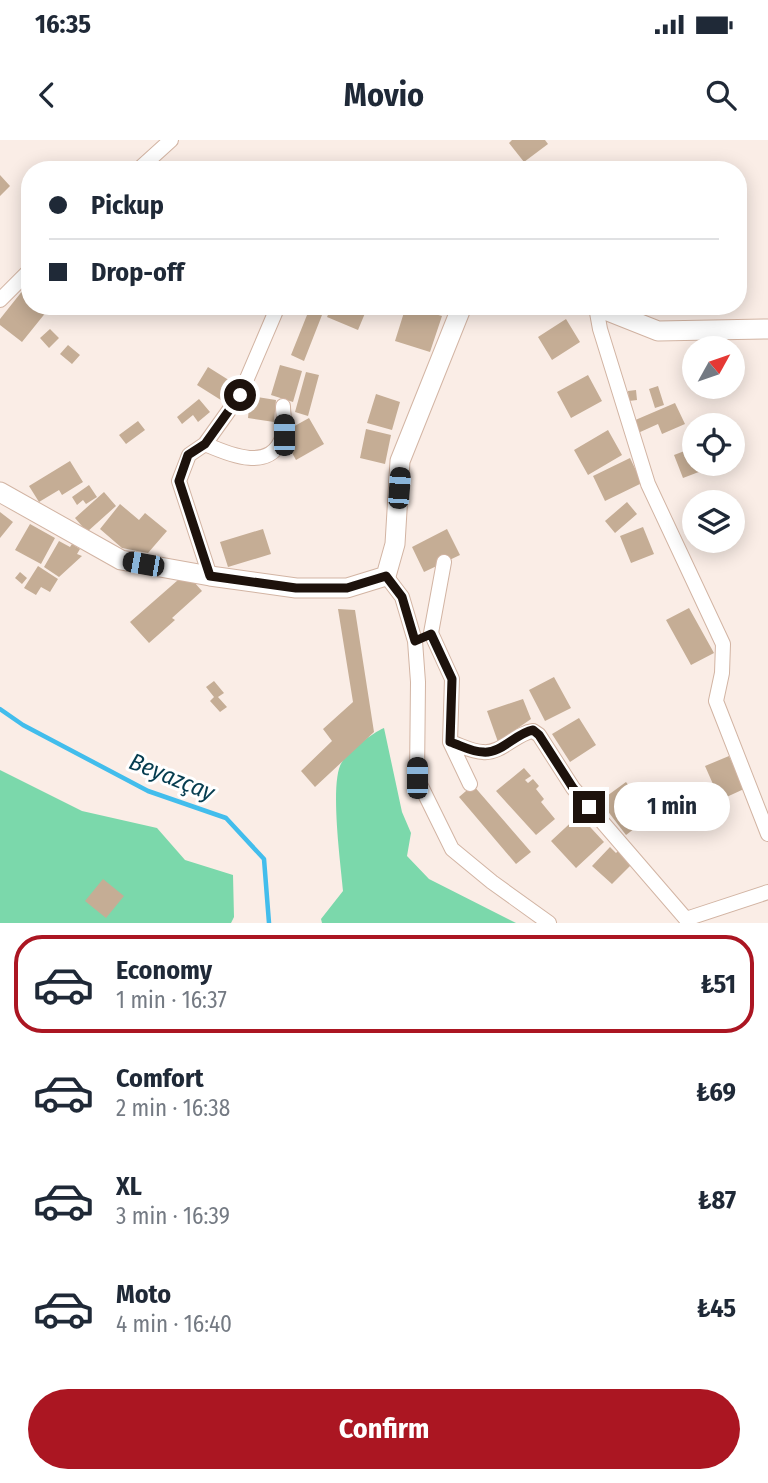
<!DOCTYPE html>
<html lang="en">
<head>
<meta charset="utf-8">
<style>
  body { margin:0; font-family:"Fira Sans Condensed",sans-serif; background:#f6f6f7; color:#1f2937; height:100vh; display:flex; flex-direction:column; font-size:26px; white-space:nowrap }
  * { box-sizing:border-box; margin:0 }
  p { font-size:23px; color:#747a83 }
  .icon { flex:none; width:38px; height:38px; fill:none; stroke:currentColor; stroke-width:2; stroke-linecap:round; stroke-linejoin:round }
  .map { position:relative; height:783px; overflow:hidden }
  .details { display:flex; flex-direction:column; background:#fff; flex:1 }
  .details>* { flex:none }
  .hud { position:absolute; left:21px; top:21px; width:726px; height:154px; border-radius:28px; box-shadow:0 4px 18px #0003; display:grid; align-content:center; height:154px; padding:0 28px; background:#fff }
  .needle { width:46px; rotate:50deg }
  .tools { position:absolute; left:682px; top:196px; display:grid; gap:14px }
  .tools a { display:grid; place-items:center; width:63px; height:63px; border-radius:50%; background:#fff; box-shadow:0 4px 18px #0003; font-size:35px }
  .end { position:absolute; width:32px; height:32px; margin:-16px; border:9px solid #1d120c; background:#fff; box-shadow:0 0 0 4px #fff }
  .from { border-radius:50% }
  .bubble { position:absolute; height:49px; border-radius:24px; background:#fff; box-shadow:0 4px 18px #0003; font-size:23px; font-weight:700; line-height:49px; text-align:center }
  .car { position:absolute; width:21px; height:42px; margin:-21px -10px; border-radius:9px; box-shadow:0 0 5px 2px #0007; background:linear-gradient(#222 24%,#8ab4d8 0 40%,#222 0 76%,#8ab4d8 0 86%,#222 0) }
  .hud b { display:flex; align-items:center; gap:24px; height:66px; font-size:26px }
  .hud b+b { border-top:2px solid #e0e1e3 }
  .hud i { width:18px; height:18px; background:#1f2937 }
  ul { padding:12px 0 0; list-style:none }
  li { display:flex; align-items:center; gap:21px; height:98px; margin:0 14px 10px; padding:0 14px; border:4px solid transparent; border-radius:28px }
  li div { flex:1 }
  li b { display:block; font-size:26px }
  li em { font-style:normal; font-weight:700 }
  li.on { border-color:#ab1622 }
  li>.icon { width:63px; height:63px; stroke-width:1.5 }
  .cta { display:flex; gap:14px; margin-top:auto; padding:14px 28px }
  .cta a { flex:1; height:80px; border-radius:42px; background:#ab1622; color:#fff; font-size:28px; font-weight:700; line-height:80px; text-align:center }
  .status { display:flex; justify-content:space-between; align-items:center; height:49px; padding:0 35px; background:#fff; direction:ltr }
  .status svg { height:19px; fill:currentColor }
  header { display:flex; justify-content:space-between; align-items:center; height:91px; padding:0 28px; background:#fff; font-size:32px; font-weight:700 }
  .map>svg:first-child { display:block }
  .green { fill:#7bd8ab }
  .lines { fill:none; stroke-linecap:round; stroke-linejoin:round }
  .stream { stroke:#42bdec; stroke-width:4.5 }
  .building { fill:#c5ad95 }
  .street-casing { stroke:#d2b4a3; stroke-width:16 }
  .secondary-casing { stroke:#d2b4a3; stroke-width:21 }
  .street { stroke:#fff; stroke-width:14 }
  .secondary { stroke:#fff; stroke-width:19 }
  .route { stroke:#1d120c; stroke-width:9 }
  .labels { text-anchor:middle; stroke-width:6; stroke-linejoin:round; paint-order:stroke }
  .water-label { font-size:24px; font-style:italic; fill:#053c4f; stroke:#fff }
</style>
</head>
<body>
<div class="status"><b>16:35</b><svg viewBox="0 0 49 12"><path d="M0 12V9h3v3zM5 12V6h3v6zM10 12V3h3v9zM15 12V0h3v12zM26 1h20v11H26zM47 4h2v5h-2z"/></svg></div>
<header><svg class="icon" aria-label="back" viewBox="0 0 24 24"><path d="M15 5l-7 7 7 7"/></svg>Movio<svg class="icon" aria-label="search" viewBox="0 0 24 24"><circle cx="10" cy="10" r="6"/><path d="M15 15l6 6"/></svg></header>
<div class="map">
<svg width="768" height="783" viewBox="0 0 768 783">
  <rect width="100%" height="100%" fill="#faede6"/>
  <!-- green -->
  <path class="green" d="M384 588 402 672 411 693 407 716 429 739 516 783H322L321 779 343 751C341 726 329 641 342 622 349 611 372 593 384 588Z
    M0 630 82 671 157 688 185 720 233 735 234 777 231 783H0Z"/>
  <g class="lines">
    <!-- stream -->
    <path class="stream" d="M0 569 23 585 148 651 226 678 264 719 269 783"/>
  </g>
  <!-- building -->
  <path class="building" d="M512 0H545L548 4 524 22 509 3Z
    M0 35 10 46 0 56Z
    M27 145 30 147V166H51L22 202 0 185V179Z
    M332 166H368L358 190 327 177Z
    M406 166 442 176 430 212 395 201Z
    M309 170 322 175 304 221 291 215Z
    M566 179 580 202 552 220 538 197Z
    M50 189 59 198 49 208 40 198Z
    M68 205 80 215 72 224 60 214Z
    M280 225 302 231 293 262 271 255Z
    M208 227 235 244 224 262 197 245Z
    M306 232 319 235 308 276 295 272Z
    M588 235 602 261 571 278 557 252Z
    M658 246 664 265 655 268 649 249Z
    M636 250 637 260 629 261 628 251Z
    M376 254 400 262 392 290 367 283Z
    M250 256 276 260 274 282 248 278Z
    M199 259 210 272 198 282 193 275 182 284 177 277Z
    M675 263 685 284 662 294 658 284 638 293 633 281Z
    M309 278 324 304 296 320 285 300 295 294 291 288Z
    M138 281 145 290 126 304 119 295Z
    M366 289 391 295 385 324 360 318Z
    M608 290 622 315 588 335 574 310Z
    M695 307V324H701L704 330 683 338 674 315Z
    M630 318 642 343 605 361 593 336Z
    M70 321 83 342 62 355 59 350 39 362 29 346Z
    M89 345 97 357 86 364 83 360 77 365 72 357Z
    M104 352 116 366 87 392 75 378Z
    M627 362 637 374 615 393 605 381Z
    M120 364 139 380 145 373 167 391 148 413 122 408 100 389Z
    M0 372 13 382 0 398Z
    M30 384 55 398 41 424 15 410Z
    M643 387 654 414 631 423 620 396Z
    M263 389 271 414 228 427 220 402Z
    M447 389 460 415 424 432 412 407Z
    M59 401 70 407 72 404 80 409 77 414 82 416 59 437 44 427Z
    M38 426 58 439 50 452 41 447 36 455 24 448Z
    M20 432 27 438 22 444 15 438Z
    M186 433 202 451 172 478 175 480 149 503 130 482Z
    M689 468 714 513 691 525 666 480Z
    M338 469 355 470 374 592 315 647 301 631 332 601 323 589 353 562Z
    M554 537 571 568 545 581 529 550Z
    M214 541 224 553 218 557 227 567 220 572 210 561 214 557 206 547Z
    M523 559 531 579 498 602 487 571Z
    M579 578 596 605 570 622 552 594Z
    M729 616 744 649 720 660 705 626Z
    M524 628 531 636 525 640 528 643 533 639 539 646 536 649 544 659 541 662 555 679 536 695 496 651Z
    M626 642 651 676 626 695 600 661Z
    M473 645 531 712 516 724 459 657Z
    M579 675 604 702 576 728 551 701Z
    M610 707 616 713 618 711 632 724 612 744 592 726Z
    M103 739 124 756 106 778 85 761Z"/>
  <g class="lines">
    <!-- street casing -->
    <g class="street-casing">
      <path id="street" d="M138 30 171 0
        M0 160 30 130
        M596 167 600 189 648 344 723 504 722 533 716 561 768 694
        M205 304C230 315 272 333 283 295 286 287 283 275 283 266
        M444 422 431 493 452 539 450 602 470 644
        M210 436 179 341 189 315 205 304 240 255 278 166
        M386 436 402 457 415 501 418 542 417 638 452 709 492 742 549 783
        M450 602C460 605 472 612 483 612 501 614 516 593 533 591L539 595 573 648 686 779 768 752"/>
    </g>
    <!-- secondary casing -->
    <g class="secondary-casing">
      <path id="secondary" d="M595 166 658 191 768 189
        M0 352 121 420 210 436 296 448H347L386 436 395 404 400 321 462 166"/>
    </g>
    <!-- street -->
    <use href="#street" class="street"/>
    <!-- secondary -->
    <use href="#secondary" class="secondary"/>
  </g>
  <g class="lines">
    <!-- route -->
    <path class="route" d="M240 255 205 304 188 315 179 341 210 436 296 448H347L386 436 402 457 415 501 431 494 452 539 450 602C460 605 472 612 483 612 501 614 516 593 533 590L539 595 573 648 589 667"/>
  </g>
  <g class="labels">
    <!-- water labels -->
    <g class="water-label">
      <text transform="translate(172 637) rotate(22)" y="8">Beyazçay</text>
    </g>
  </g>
</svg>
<div class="tools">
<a><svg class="needle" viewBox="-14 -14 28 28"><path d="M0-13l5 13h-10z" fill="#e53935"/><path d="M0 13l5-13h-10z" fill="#747a83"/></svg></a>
<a><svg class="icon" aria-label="locate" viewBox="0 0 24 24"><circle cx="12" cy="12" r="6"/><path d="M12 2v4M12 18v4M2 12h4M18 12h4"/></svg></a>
<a><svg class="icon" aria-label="layers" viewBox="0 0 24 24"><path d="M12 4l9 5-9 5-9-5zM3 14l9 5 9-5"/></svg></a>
</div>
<i class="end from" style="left:240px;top:255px"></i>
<i class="end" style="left:589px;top:667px"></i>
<div class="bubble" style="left:614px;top:642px;width:116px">1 min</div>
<i class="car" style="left:284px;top:295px;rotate:0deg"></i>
<i class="car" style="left:399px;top:348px;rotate:4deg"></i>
<i class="car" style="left:143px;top:424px;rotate:280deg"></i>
<i class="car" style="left:417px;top:638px;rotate:0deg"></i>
<div class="hud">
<b><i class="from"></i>Pickup</b>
<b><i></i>Drop-off</b>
</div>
</div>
<section class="details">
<ul>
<li class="on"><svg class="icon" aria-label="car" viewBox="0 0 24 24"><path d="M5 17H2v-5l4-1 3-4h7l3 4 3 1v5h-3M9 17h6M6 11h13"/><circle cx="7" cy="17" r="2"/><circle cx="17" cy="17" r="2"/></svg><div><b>Economy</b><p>1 min · 16:37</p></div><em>₺51</em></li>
<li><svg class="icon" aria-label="car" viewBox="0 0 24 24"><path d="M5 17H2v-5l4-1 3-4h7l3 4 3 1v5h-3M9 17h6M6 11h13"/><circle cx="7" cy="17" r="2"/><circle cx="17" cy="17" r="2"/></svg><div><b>Comfort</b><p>2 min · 16:38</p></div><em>₺69</em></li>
<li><svg class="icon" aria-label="car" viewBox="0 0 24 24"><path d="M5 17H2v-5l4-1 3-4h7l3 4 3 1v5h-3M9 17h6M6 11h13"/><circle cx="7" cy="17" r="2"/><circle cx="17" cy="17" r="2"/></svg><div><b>XL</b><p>3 min · 16:39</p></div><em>₺87</em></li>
<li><svg class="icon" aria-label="car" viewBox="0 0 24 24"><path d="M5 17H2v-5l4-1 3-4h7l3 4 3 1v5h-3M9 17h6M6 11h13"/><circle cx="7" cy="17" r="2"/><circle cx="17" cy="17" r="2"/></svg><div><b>Moto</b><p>4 min · 16:40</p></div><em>₺45</em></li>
</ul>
<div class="cta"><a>Confirm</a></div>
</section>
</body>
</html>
